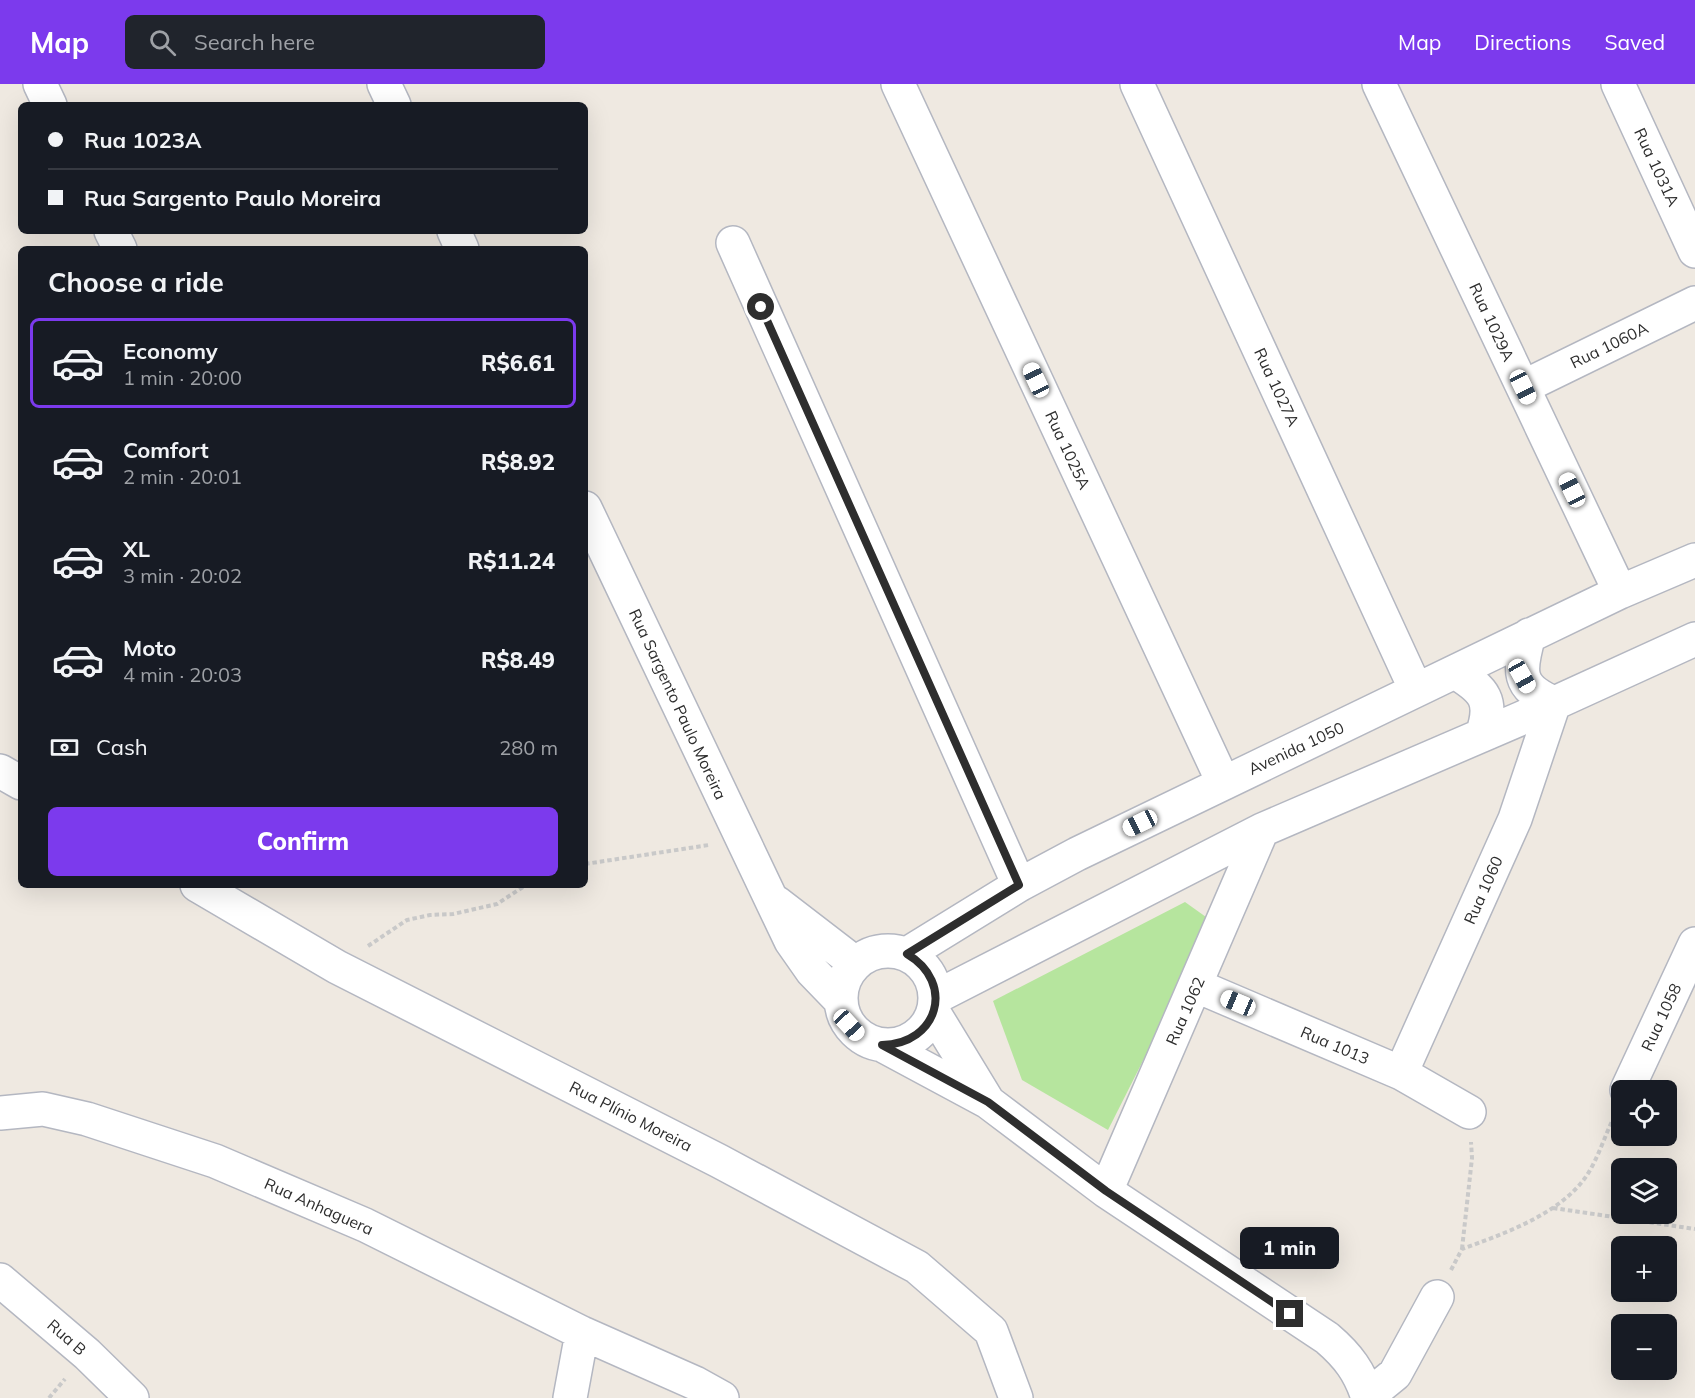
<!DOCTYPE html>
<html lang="en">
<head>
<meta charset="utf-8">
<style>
  body { margin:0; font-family:Mulish,sans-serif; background:#20242c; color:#f1f3f6; height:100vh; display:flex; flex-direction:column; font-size:22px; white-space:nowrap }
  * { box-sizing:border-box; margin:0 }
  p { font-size:20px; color:#9ea1a6 }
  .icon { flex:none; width:33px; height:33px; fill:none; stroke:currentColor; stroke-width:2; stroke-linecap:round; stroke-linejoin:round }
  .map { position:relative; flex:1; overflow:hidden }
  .side { position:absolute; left:18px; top:162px; width:570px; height:642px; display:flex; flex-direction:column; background:#171b24; border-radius:9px; box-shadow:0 6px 24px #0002 }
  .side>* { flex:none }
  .hud { position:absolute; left:18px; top:18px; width:570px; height:132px; border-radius:9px; box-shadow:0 6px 24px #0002; display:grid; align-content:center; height:132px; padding:0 30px; background:#171b24 }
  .fabs { position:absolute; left:1611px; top:996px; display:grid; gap:12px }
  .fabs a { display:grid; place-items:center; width:66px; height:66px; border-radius:9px; background:#171b24; box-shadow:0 6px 24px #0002; font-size:30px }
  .end { position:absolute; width:27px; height:27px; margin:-14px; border:8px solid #2e2e2e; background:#fff; box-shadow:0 0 0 3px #fff }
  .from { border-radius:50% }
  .bubble { position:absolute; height:42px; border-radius:9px; background:#171b24; box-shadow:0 6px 24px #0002; font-size:20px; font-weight:800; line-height:42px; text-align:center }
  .car { position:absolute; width:18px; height:36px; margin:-18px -9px; border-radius:8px; box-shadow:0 0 4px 2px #0007; background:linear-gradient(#fff 24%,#345 0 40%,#fff 0 76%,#345 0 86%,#fff 0) }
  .hud b { display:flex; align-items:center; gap:21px; height:57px; font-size:22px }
  .hud b+b { border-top:2px solid #363941 }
  .hud i { width:15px; height:15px; background:#f1f3f6 }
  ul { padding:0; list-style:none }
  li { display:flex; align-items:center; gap:18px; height:90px; margin:0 12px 9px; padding:0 18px; border:3px solid transparent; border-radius:9px }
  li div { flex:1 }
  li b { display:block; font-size:22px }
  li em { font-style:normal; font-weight:800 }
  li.on { border-color:#7c3aed }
  li>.icon { width:54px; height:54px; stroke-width:1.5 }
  h2 { padding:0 30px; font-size:27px; line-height:72px }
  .pay { display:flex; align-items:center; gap:15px; height:66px; padding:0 30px; font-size:22px }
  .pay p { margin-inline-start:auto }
  .action { display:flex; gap:12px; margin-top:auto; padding:12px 30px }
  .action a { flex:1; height:69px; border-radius:9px; background:#7c3aed; color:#fff; font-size:24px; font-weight:800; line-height:69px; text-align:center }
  header { display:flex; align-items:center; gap:36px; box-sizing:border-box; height:84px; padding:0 30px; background:#7c3aed; color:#fff }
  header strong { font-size:28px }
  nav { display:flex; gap:33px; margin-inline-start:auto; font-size:21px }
  .search { width:420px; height:54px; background:#20242c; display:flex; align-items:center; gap:15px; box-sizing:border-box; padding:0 21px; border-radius:9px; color:#9ea1a6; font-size:22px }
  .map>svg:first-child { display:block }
  .green { fill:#b6e59e }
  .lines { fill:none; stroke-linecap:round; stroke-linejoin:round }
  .street-casing { stroke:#b4b7c1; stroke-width:36 }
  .path { stroke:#c9c9c9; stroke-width:4; stroke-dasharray:4.5 3; stroke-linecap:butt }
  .street { stroke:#fff; stroke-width:33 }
  .route { stroke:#2e2e2e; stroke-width:8 }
  .labels { text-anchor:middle; stroke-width:4.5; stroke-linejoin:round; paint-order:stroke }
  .street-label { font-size:16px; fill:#2e2e2e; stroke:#fff }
</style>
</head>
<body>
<header>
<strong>Map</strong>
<div class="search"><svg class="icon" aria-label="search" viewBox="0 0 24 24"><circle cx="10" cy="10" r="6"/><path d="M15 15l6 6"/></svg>Search here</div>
<nav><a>Map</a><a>Directions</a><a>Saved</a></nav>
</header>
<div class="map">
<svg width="1695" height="1314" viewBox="0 0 1695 1314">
  <rect width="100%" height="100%" fill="#efe9e1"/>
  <!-- green -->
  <path class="green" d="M1185 818 1213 838 1108 1046 1022 996 993 917Z"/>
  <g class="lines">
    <!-- street casing -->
    <g class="street-casing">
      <path id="street" d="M40 0 50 21
        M384 0 394 21
        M898 0 1223 698
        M1137 0 1416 606
        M1379 0 1620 508
        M1618 0 1695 167
        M111 147 120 165
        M454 147 462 165
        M733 159 1019 801
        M1523 303 1695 219
        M585 424 791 857 812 887 840 916
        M1455 588C1485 606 1494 617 1482 651
        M0 687 21 699
        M197 801 337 883 719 1077 917 1183 991 1247 1016 1314
        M777 819 855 879
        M841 914a47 47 0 1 1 94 0a47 47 0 1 1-94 0Z
        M907 870 1019 801 1077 770 1620 508 1695 476
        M1197 902 1401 989 1469 1028
        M936 913 1262 746 1522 634 1695 555
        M934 929 987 1016
        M882 961 988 1018 1106 1107 1327 1254C1348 1272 1360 1288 1368 1314
        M1401 989 1515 735 1554 619C1516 603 1519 587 1529 551
        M1627 1006 1695 860
        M0 1029 43 1025 87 1035 215 1077 365 1141 582 1249 695 1299 722 1314
        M1106 1107 1262 746
        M0 1196 87 1270 132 1314
        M1367 1313 1395 1290 1437 1213
        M570 1314 582 1249"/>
    </g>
    <!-- path -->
    <path class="path" d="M585 780 709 761
      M368 862 407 836 430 831 453 830 497 820 526 801
      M1553 1124 1695 1145
      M1462 1165 1472 1074 1471 1058
      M1451 1186 1462 1165C1503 1150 1558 1131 1585 1094 1597 1077 1604 1054 1613 1035
      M49 1314 65 1295"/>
    <!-- street -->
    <use href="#street" class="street"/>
  </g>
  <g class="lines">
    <!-- route -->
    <path class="route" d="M761 223 1019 801 907 870C956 899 938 960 882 961L988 1018 1106 1107 1290 1230"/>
  </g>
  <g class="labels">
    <!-- street labels -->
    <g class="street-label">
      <text transform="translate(1657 83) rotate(65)" y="6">Rua 1031A</text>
      <text transform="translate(1492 238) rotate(65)" y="6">Rua 1029A</text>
      <text transform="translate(1609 261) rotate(-26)" y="6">Rua 1060A</text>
      <text transform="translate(1277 303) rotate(65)" y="6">Rua 1027A</text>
      <text transform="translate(1068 366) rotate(65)" y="6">Rua 1025A</text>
      <text transform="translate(678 620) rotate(65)" y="6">Rua Sargento Paulo Moreira</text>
      <text transform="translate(1296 664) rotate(-25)" y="6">Avenida 1050</text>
      <text transform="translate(1483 806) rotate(-66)" y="6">Rua 1060</text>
      <text transform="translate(1185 927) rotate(-66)" y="6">Rua 1062</text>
      <text transform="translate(1661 933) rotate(-65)" y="6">Rua 1058</text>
      <text transform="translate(1335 961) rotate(23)" y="6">Rua 1013</text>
      <text transform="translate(631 1032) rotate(27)" y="6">Rua Plínio Moreira</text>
      <text transform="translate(319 1122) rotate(24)" y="6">Rua Anhaguera</text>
      <text transform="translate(67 1253) rotate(41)" y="6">Rua B</text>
    </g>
  </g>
</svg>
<div class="fabs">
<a><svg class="icon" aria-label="locate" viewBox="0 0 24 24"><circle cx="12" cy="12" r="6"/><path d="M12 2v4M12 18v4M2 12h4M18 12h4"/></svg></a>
<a><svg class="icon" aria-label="layers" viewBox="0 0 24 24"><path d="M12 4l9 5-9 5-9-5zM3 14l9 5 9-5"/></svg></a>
<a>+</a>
<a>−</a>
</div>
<i class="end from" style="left:761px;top:223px"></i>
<i class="end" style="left:1290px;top:1230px"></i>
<div class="bubble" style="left:1240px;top:1143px;width:99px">1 min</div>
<i class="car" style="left:1036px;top:296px;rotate:335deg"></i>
<i class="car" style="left:1523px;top:303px;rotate:154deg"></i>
<i class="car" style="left:1572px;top:406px;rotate:334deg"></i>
<i class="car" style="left:1522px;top:592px;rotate:151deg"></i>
<i class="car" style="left:1140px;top:739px;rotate:244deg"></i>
<i class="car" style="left:1238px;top:919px;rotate:293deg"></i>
<i class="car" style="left:849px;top:941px;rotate:137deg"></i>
<div class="hud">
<b><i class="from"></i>Rua 1023A</b>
<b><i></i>Rua Sargento Paulo Moreira</b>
</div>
<section class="side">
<h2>Choose a ride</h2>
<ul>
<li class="on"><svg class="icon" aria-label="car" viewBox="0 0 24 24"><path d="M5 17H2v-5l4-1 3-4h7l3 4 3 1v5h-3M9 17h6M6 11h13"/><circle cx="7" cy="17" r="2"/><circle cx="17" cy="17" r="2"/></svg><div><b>Economy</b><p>1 min · 20:00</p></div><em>R$6.61</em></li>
<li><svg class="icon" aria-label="car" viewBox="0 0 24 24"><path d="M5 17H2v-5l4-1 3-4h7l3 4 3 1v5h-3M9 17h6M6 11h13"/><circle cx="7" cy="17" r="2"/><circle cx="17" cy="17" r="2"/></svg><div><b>Comfort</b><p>2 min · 20:01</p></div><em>R$8.92</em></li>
<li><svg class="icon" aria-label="car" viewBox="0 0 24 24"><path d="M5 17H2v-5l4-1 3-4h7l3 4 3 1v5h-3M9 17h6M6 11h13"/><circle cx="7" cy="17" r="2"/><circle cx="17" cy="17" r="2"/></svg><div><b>XL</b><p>3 min · 20:02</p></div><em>R$11.24</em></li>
<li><svg class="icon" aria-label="car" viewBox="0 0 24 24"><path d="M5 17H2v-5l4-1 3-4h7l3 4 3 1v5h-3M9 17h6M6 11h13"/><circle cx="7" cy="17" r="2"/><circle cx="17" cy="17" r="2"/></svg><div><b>Moto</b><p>4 min · 20:03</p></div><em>R$8.49</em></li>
</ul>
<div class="pay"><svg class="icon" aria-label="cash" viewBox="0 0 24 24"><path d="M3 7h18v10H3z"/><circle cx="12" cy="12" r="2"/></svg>Cash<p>280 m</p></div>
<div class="action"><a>Confirm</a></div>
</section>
</div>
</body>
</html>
